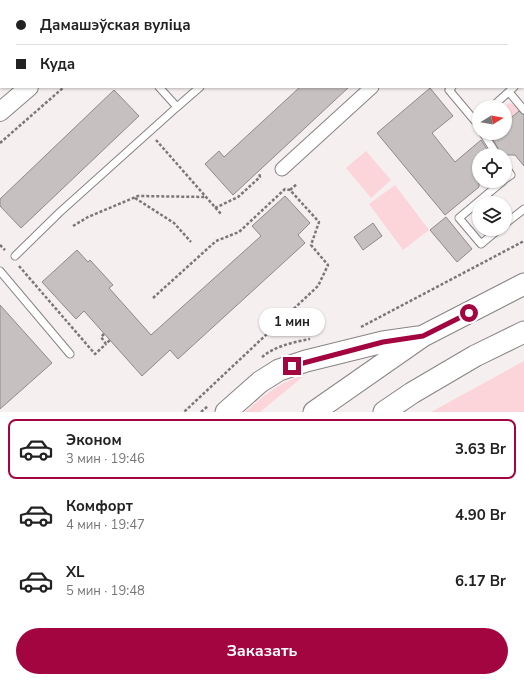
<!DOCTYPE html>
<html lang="ru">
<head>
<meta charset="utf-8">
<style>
  body { margin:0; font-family:"Nunito Sans",sans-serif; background:#f6f6f6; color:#222; height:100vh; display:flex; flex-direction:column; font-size:15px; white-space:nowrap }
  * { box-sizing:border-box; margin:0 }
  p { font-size:13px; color:#767676 }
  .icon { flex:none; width:22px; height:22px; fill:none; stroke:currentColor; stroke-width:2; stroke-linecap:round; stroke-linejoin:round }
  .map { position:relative; height:412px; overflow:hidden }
  .sheet { display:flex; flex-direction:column; background:#fff; flex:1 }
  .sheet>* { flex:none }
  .guide { position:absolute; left:0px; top:0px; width:524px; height:88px; box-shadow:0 1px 3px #0004; display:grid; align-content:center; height:88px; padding:0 16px; background:#fff }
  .needle { width:26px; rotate:79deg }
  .buttons { position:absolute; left:472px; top:100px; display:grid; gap:8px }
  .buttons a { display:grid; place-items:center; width:40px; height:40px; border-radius:50%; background:#fff; box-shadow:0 1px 3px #0004; font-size:20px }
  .end { position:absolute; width:18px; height:18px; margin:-9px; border:5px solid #a20540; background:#fff; box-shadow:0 0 0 2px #fff }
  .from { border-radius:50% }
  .bubble { position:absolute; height:28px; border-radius:14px; background:#fff; box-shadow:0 1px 3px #0004; font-size:13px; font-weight:700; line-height:28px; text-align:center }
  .guide b { display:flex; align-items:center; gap:14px; height:38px; font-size:15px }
  .guide b+b { border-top:1px solid #e0e0e0 }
  .guide i { width:10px; height:10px; background:#222 }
  ul { padding:7px 0 0; list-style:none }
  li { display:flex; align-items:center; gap:12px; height:60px; margin:0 8px 6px; padding:0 8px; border:2px solid transparent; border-radius:8px }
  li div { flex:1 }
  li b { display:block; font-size:15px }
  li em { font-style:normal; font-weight:700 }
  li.selected { border-color:#a20540 }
  li>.icon { width:36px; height:36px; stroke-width:1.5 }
  .primary-button { display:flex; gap:8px; margin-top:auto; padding:8px 16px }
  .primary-button a { flex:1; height:46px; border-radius:24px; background:#a20540; color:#fff; font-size:16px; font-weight:700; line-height:46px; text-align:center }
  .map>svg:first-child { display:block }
  .green { fill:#fcd5da }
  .building { fill:#c6c0c1; stroke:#8f8a8a }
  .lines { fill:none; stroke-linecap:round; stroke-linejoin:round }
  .lane-casing { stroke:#898384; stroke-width:9 }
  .street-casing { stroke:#898384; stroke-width:15 }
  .secondary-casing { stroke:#898384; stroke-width:20 }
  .primary-casing { stroke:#898384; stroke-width:23 }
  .path { stroke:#7b7778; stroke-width:2.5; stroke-dasharray:3 2; stroke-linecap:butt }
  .lane { stroke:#fff; stroke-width:7 }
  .street { stroke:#fff; stroke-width:13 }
  .secondary { stroke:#fff; stroke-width:18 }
  .primary { stroke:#fff; stroke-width:21 }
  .route { stroke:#a20540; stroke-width:5 }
</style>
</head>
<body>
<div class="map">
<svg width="524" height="412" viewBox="0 0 524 412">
  <rect width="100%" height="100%" fill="#f5eff0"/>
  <!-- green -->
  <path class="green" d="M509 103 515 105 520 111 505 123V107H504Z
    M366 151 391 180 371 198 346 168Z
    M395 185 429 230 403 250 369 204Z
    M524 361V412H431Z
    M305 375 260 412H245C264 396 280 381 305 375Z"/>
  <!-- building -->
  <path class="building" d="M300 87H349L233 195 205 164 219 151 224 157Z
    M430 88 453 116 432 133 455 162 481 140 491 155H479V187L445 215 377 133Z
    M114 90 139 116 21 228 0 206V199Z
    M519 111 524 115V166L515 155H502L489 133H505V123Z
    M285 196 310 223 298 235 305 243 178 359 170 350 142 376 84 311 76 319 42 282 77 250 88 262 90 260 113 285 109 288 151 335 261 236 252 226Z
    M446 217 472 249 457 262 430 230Z
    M373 223 382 236 363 250 354 237Z
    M0 305 52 363 0 409Z"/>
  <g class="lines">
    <!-- lane casing -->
    <g class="lane-casing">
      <path id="lane" d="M296 1 297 0
        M523 77 524 75
        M159 87 177 107 200 87
        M452 87 449 90 475 121 479 117
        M509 92 524 110
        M492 107 514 87
        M483 133 497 155
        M505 166 511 175 505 179
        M505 224 524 209
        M499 229 481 244 459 218 503 181
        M15 256 60 212 177 107
        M0 271 70 354"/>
    </g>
    <!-- street casing -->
    <g class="street-casing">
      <path id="street" d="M465 1 466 0
        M282 169 372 87"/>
    </g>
    <!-- secondary casing -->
    <g class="secondary-casing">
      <path id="secondary" d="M494 0 495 1
        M129 1 130 0
        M523 36 524 37
        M0 112 29 87"/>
    </g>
    <!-- primary casing -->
    <g class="primary-casing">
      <path id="primary" d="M226 412 260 382 279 370 306 361 383 342 418 337
        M314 412 423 336 524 284
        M384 412 412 393 475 356 524 332"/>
    </g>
    <!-- path -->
    <path class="path" d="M92 1 93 0
      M161 1 163 0
      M0 80H1
      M156 140 221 214
      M0 143 64 87
      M290 190 297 184
      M135 198 174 223 191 242
      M215 208 238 197 260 177 259 173
      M73 226 88 217 138 196 206 197
      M0 245 5 250
      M19 266 95 354 106 344
      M153 298 216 241 239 232 285 189 290 190 319 222 311 245 328 265 318 286 184 412
      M361 327 524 241
      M104 334 101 337 106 344 110 340
      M262 357C275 346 294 342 310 339
      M201 412 208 406"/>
    <!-- lane -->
    <use href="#lane" class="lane"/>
    <!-- street -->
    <use href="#street" class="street"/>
    <!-- secondary -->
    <use href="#secondary" class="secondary"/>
    <!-- primary -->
    <use href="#primary" class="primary"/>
  </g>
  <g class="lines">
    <!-- route -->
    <path class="route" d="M292 366 383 342 423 336 469 313"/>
  </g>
</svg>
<div class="buttons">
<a><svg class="needle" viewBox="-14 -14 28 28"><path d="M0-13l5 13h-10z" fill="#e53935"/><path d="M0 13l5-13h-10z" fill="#767676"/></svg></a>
<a><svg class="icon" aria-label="locate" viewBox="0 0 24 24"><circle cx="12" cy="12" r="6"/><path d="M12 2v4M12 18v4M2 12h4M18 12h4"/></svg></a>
<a><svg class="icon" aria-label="layers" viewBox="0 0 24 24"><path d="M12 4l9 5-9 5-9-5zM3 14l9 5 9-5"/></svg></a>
</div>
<i class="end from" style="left:469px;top:313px"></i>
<i class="end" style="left:292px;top:366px"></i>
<div class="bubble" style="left:259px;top:308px;width:66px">1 мин</div>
<div class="guide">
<b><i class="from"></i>Дамашэўская вуліца</b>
<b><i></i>Куда</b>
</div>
</div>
<section class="sheet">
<ul>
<li class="selected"><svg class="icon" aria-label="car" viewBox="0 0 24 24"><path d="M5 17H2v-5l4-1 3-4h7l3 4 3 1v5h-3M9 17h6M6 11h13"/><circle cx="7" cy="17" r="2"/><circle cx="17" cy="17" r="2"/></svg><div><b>Эконом</b><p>3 мин · 19:46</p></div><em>3.63 Br</em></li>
<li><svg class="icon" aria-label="car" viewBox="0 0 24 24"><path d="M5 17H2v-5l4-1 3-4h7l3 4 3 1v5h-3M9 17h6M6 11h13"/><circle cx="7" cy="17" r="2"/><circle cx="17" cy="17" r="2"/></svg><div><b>Комфорт</b><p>4 мин · 19:47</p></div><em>4.90 Br</em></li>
<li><svg class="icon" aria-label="car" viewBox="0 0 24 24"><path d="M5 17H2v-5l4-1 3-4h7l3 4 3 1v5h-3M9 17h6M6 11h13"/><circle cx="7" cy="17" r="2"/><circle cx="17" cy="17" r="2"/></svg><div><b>XL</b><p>5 мин · 19:48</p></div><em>6.17 Br</em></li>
</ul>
<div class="primary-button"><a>Заказать</a></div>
</section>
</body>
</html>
